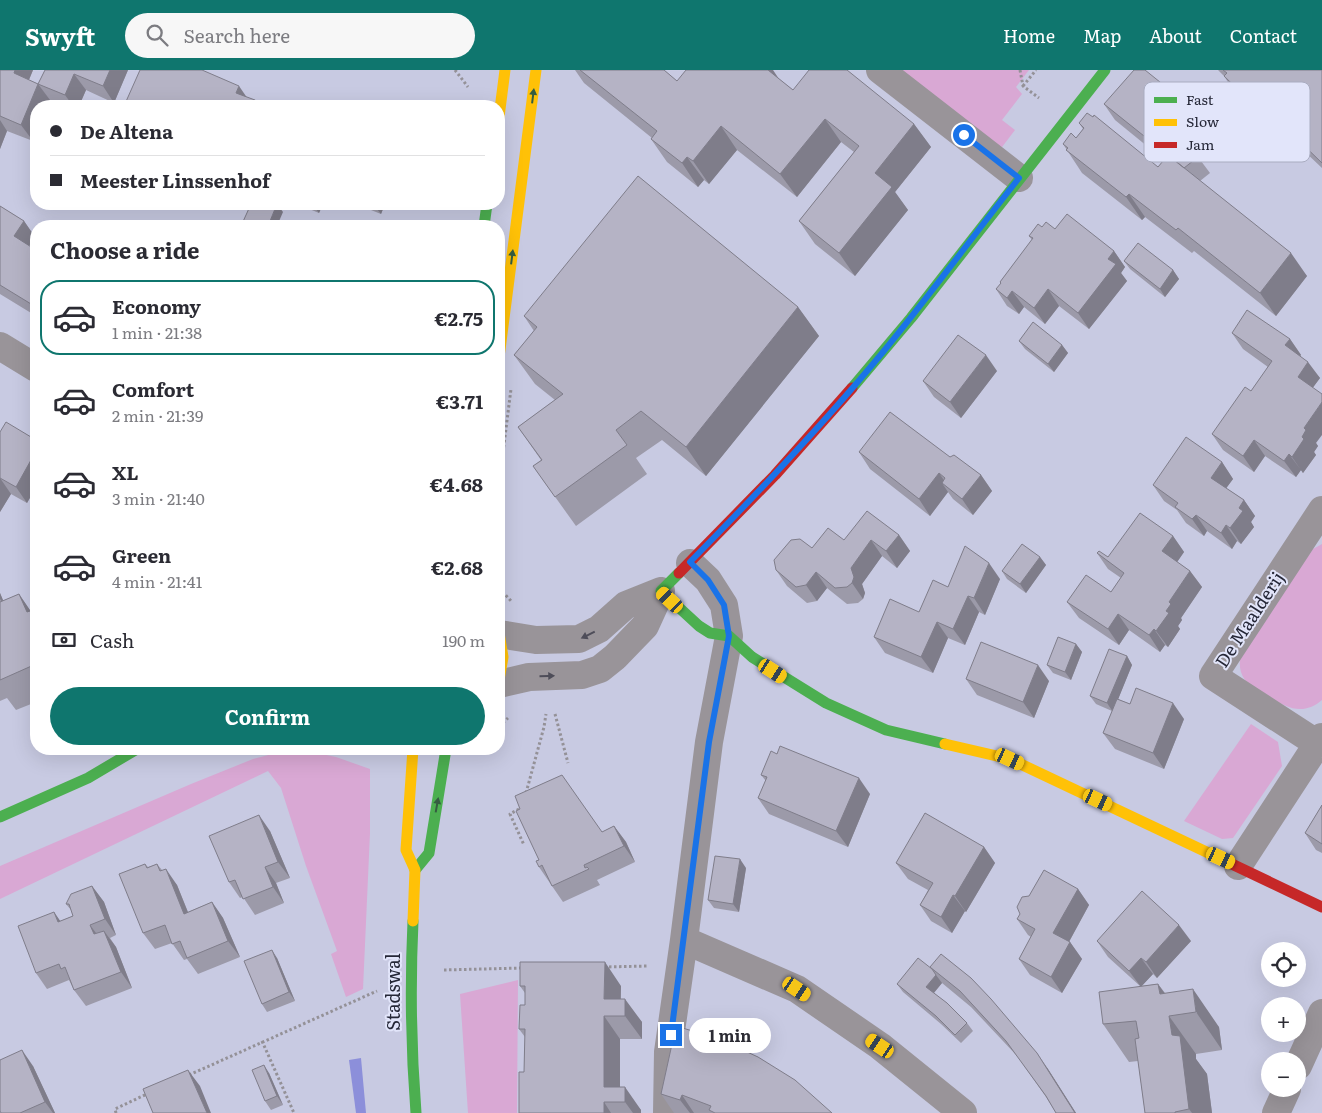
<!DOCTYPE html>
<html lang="en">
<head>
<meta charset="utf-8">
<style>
  body { margin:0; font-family:Literata,serif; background:#f7f7f7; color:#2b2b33; height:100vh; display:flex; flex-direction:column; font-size:19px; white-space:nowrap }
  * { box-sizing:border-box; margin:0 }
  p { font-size:16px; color:#7c7c81 }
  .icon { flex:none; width:28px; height:28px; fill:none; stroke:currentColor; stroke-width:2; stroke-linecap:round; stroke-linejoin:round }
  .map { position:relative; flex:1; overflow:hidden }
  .side { position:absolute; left:30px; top:150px; width:475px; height:535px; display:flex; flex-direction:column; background:#fff; border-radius:20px; box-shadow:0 5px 20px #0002 }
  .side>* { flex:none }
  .guide { position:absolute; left:30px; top:30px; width:475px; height:110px; border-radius:20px; box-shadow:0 5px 20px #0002; display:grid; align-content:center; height:110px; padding:0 20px; background:#fff }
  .controls { position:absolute; left:1261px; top:872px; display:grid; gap:10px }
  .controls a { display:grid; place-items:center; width:45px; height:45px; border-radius:50%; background:#fff; box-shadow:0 5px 20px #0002; font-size:25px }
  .end { position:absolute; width:22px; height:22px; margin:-11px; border:6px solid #1a73e8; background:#fff; box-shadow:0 0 0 2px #fff }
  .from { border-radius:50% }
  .bubble { position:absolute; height:35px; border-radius:18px; background:#fff; box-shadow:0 5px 20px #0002; font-size:16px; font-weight:700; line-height:35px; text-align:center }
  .car { position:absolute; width:15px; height:30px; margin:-15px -8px; border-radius:6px; box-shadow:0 0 4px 1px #0007; background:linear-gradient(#f5c518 24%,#345 0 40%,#f5c518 0 76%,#345 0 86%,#f5c518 0) }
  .guide b { display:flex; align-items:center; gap:18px; height:48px; font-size:19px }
  .guide b+b { border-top:1px solid #e1e1e2 }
  .guide i { width:12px; height:12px; background:#2b2b33 }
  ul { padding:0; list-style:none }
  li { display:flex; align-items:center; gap:15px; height:75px; margin:0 10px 8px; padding:0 10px; border:2px solid transparent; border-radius:20px }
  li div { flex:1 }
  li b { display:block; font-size:19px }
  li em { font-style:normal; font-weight:700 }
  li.on { border-color:#0f766e }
  li>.icon { width:45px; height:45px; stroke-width:1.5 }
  h2 { padding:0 20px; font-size:22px; line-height:60px }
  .pay { display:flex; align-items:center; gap:12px; height:55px; padding:0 20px; font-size:19px }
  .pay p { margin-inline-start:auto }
  .primary-button { display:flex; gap:10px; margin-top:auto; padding:10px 20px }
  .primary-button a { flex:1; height:58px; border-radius:30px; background:#0f766e; color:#fff; font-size:20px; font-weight:700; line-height:58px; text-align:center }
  header { display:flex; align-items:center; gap:30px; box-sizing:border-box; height:70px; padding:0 25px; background:#0f766e; color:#fff }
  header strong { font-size:24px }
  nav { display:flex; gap:28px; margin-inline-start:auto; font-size:18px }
  .search { width:350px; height:45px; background:#f7f7f7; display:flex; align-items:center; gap:12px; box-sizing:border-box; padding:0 18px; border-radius:28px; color:#7c7c81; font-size:19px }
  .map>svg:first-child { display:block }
  .green { fill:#d9a8d4 }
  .water { fill:#8c8fda }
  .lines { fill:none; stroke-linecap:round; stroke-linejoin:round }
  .path { stroke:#949197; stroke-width:3; stroke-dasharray:2.5 2.5; stroke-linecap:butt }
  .street { stroke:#999499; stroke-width:28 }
  .fast { stroke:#4caf50; stroke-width:11 }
  .slow { stroke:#ffc107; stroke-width:11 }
  .jam { stroke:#c62828; stroke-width:11 }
  .wall { fill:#9c9aa9 }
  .shaded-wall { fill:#7f7d8a }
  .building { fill:#b5b3c5; stroke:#7f7d8a }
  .oneway { fill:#355d41 }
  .oneway2 { fill:#4e4d59 }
  .route { stroke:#1a73e8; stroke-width:6 }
  .labels { text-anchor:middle; stroke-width:4; stroke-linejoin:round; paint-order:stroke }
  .street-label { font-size:18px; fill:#252737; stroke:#e2e5fa }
  .key { fill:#e2e5fa; stroke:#a9acc0; stroke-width:1 }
  .key-label { font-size:14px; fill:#252737 }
</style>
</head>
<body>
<header>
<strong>Swyft</strong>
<div class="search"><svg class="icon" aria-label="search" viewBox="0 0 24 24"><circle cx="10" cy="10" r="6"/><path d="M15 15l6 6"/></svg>Search here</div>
<nav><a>Home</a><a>Map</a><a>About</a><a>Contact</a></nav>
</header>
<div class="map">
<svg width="1322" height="1043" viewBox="0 0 1322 1043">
  <rect width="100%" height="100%" fill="#c8cae2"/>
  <!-- green -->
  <path class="green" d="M895 0H1029L1016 17 1022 24 1002 50 1015 60 999 81Z
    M1322 474V630C1300 649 1281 634 1261 621 1256 618 1249 615 1245 610 1239 602 1239 593 1241 583L1313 479Z
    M1251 654 1278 672 1282 696 1233 768 1222 769 1184 751Z
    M276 683H317L336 687 370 699V763L363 919 346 927 331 884 337 881 306 796 281 718 268 701 0 829V796L191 714 253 689Z
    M518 910 517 1043H468L460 924Z"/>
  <!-- water -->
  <path class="water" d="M361 988 366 1043H356L349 990Z"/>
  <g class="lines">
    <!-- path -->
    <path class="path" d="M455 0 468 17
      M1020 0 1023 16 1039 28
      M1023 16 1036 0
      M499 472 501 398 511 319
      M499 518 512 532
      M555 644 568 693
      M499 656 508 648
      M526 723 544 657 546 644
      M519 739 510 744 524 775
      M604 897 648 896
      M444 900 523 898
      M262 971 294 1043
      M189 1005 377 921
      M116 1043 115 1039 149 1023"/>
    <!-- street -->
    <path class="street" d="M880 0 1019 108
      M0 276 36 298
      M499 564 536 570 579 569 599 559 626 535 661 521
      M499 614 529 607 582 605 600 599 615 587 645 556 661 521
      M1318 674 1213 606 1322 440
      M1238 796 1322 667
      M684 870 797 919 880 976 963 1043
      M1298 996 1322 943
      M667 1043 668 982 684 870 709 672 729 566 724 535 708 510 690 493
      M1276 1043 1287 1019"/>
    <!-- fast -->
    <path class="fast" d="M484 156 487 134
      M852 318 911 248 1105 0
      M679 503 661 521 699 556 710 563 729 566 752 587 826 633 886 660 945 674
      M0 747 88 708 137 679
      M415 800 429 783 446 679
      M413 851C410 915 411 979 416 1043"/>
    <!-- slow -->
    <path class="slow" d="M499 47 505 0
      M499 287 536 0
      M499 563 503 587 499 610
      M945 674 1010 689 1217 787
      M413 851 415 800 406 780 413 679"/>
    <!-- jam -->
    <path class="jam" d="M679 503 775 405 852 318
      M1217 787 1322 837"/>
  </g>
  <!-- wall -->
  <path class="wall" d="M0 0H33L29 10 38 14 50 30 33 71 7 61 0 79Z
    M45 0H128L114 33 86 20 79 36H64L50 30 38 14Z
    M575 0H664L677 11 778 8 793 20 914 54 931 77 895 122 908 140 855 206 815 174 799 151 854 82 841 72 797 127 737 80 709 114 704 110 698 117 667 92 651 69 652 68 584 13Z
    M1218 0H1322V98L1301 78 1297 82 1235 23 1224 6Z
    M1104 34 1201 45 1212 61 1193 83 1198 87 1210 103 1200 111 1307 206 1276 246 1194 181 1192 183 1145 147 1142 150 1082 103 1063 74 1076 68 1083 59 1079 53 1158 97 1164 90 1115 50Z
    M297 134H323L319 143Z
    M356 134H385L381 144Z
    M0 136 24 151 35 167 29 176 36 180V246L0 224Z
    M1042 157 1055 159 1114 181 1125 197 1121 203 1127 211 1089 259 1059 236 1045 254 1024 237 1019 244 1007 236 996 219 1001 214 1000 212 1032 170 1029 166Z
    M1124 191 1173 200 1179 209 1165 227 1130 199Z
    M798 237 819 266 706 406 662 370 636 388 647 404 576 456 533 396 541 390 518 357 555 330 535 314 514 285 534 261 524 246Z
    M1232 263 1290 269 1301 285 1300 286 1320 308 1313 317 1316 373 1318 376 1314 382 1316 385 1303 403 1301 400 1296 407 1265 386 1254 402 1223 380 1212 364 1251 321 1268 297 1243 279Z
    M1019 271 1062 275 1068 283 1054 302 1025 279Z
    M997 301 961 348 934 327 923 311Z
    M0 362 36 370V417L27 433 11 424 0 442Z
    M859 382 950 387 981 405 992 421 973 445 953 429 948 422 930 446 870 399Z
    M1222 392 1233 409 1226 418 1244 430 1255 446 1251 452 1254 457 1241 474 1237 471 1232 479 1207 461 1204 466 1186 453 1177 440 1164 431 1153 415Z
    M899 465 910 481 897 498 882 486 862 514 865 523 863 529 858 533 847 534 827 518 817 531 807 533 787 516 776 500 812 478 844 470Z
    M1173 466 1184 482 1177 492 1190 501 1202 517 1181 548 1182 550 1178 556 1180 559 1168 577 1165 575 1160 582 1129 560 1119 575 1079 548 1067 532 1111 522 1121 508 1108 499 1097 483 1108 487Z
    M1040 487 1046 495 1026 523 1007 509 1002 501Z
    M1000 509 985 545 979 542 965 575 948 568 933 603 885 583 874 567 919 542 948 517Z
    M0 523 3 531 19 524 36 549V632L16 640 7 628 0 631Z
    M1076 574 1082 582 1071 610 1053 603 1047 595Z
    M1127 586 1132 595 1118 629 1130 634 1184 649 1164 699 1115 679 1103 663 1112 641 1096 634 1090 626Z
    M966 609 1049 611 1034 648 977 625Z
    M777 684 870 724 848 777 769 744 758 728 766 711 761 705Z
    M1322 735V783L1316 780 1305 763Z
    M520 739 602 762 614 756 626 772 635 792 597 810 600 815 563 832 539 797V790Z
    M270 761 290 808 276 813 284 833 255 845 243 827 240 828 229 812Z
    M984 777 995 793 966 842 965 841 952 863 931 851 920 835 928 820 908 809 896 793Z
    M145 794 148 797 157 794 162 800 177 815 188 842 212 832 223 848 240 887 198 904 187 889 184 890 172 873 155 879 143 863Z
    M746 798 739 842 714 838 708 830Z
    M92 816 104 832 116 865 110 868 116 877 132 918 86 936 74 920 69 910 47 919 36 903 54 842 60 851 73 846 71 840 66 834Z
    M1078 819 1089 835 1069 872H1070L1082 889 1062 923 1030 905 1019 889 1031 867 1028 865 1017 849Z
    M1097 871H1191L1157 908 1153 904 1141 916 1158 914 1165 923 1219 957 1222 980 1196 984V989L1207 1004 1212 1043H1145L1138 991 1129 992 1103 954 1140 916 1108 887Z
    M941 884 1048 999 1076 1043H1056L1046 1027 1018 987 971 937 942 913 934 923 967 953 973 961 961 973 941 954 903 922 897 914 932 899Z
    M277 888 295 931 267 942 262 934Z
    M520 916H621V929L642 952V969H620V1017L641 1040V1043H519L524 1002 525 967 519 959 525 935V923Z
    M676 956 832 1043H674L661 1024Z
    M33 996 55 1043H1Z
    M269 1003 283 1035 271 1040 265 1031Z"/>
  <!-- shaded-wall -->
  <path class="shaded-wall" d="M15 0H33L25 19 14 3Z
    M110 0H128L114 33 103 16Z
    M764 0H773L779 9Z
    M74 4 86 20 79 36H73L65 25Z
    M38 14 50 30 47 36H36V63L33 71 21 55Z
    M239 16 250 32 236 23Z
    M1201 45 1212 61 1190 86 1179 70Z
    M825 49 841 72 797 127 780 104Z
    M0 50 7 61 0 79Z
    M914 54 931 77 895 122 908 140 855 206 839 183 875 103Z
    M721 56 737 80 709 114 693 91Z
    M1290 62 1301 78 1297 82 1286 66Z
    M687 87 704 110 698 117 682 93Z
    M1129 124 1145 147 1142 150 1126 127Z
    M277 134 283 142 277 156H268Z
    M312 134H323L319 143Z
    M373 134H385L381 144Z
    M24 151 35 167 25 182 14 166Z
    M1114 181 1125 197 1121 203 1127 211 1089 259 1078 243 1108 189Z
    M1291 183 1307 206 1276 246 1260 223Z
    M1173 200 1179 209 1165 227 1160 219Z
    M1048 219 1059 236 1045 254 1034 238Z
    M1012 221 1024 237 1019 244 1007 228Z
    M798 237 819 266 706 406 686 377Z
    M1290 269 1301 285 1296 291 1285 275Z
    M1062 275 1068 283 1054 302 1048 294Z
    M986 285 997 301 961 348 950 332Z
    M1308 292 1320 308 1309 323 1298 307Z
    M1322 332V365L1316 373 1318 376 1314 382 1316 385 1303 403 1292 387 1302 367 1304 358Z
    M1254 370 1265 386 1254 402 1243 386Z
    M36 381V417L27 433 16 417Z
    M1289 384 1301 400 1296 407 1284 391Z
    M1222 392 1233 409 1222 424 1211 408Z
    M939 403 950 419 942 413 948 422 930 446 919 429Z
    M981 405 992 421 973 445 962 429Z
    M0 408 11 424 0 442Z
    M1244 430 1255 446 1251 452 1254 457 1241 474 1230 458 1239 438Z
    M1196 445 1207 461 1204 466 1192 449Z
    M1226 455 1237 471 1232 479 1221 463Z
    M899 465 910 481 897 498 886 481Z
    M1173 466 1184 482 1173 498 1162 481Z
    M871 470 882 486 862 514 865 523 863 529 852 513 851 498Z
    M1040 487 1046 495 1026 523 1020 514Z
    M989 493 1000 509 985 545 974 528Z
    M1190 501 1202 517 1181 548 1182 550 1178 556 1180 559 1168 577 1156 561 1166 541 1169 532Z
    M816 502 827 518 817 531 806 515Z
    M0 523 6 537 0 529Z
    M19 524 36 549V556L27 542Z
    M968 526 979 542 965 575 953 559Z
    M1118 544 1129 560 1119 575 1108 559Z
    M937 552 948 568 933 603 921 587Z
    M1154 559 1165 575 1160 582 1149 565Z
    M1076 574 1082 582 1071 610 1065 602Z
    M1127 586 1132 595 1113 642 1107 633Z
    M1038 595 1049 611 1034 648 1023 632Z
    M1173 633 1184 649 1164 699 1153 683Z
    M859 708 870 724 848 777 836 761Z
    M259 745 270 761 290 808 278 792Z
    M614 756 626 772 635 792 624 776Z
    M984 777 995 793 966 842 955 826Z
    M740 789 746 798 739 842 733 834Z
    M265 797 276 813 284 833 273 817Z
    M166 799 177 815 195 860 184 844Z
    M92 816 104 832 116 865 105 849Z
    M1078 819 1089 835 1065 879 1053 863Z
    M953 825 965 841 952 863 941 847Z
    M212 832 223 848 240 887 228 871Z
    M54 842 65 858 58 852Z
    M90 855 102 871 94 864Z
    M1179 855 1191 871 1157 908 1146 892Z
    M104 861 116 877 132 918 121 902Z
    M1070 872 1082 889 1062 923 1051 907Z
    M272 880 277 888 295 931 289 922Z
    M1141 888 1153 904 1141 917 1129 901Z
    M605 892 621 916 620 946 604 929Z
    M936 905 942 913 932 925 926 917Z
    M1158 914 1180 945 1160 924Z
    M1193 919 1219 957 1222 980 1196 942Z
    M625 929 642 952V969L625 946Z
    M604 946 620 969V1032L604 1017Z
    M1169 946 1196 984V989L1207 1004 1212 1043H1192L1189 1039 1172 965Z
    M22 980 33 996 55 1043H53L45 1032Z
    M1037 983 1048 999 1076 1043H1075Z
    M264 995 269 1003 283 1035 277 1026Z
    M188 1000 200 1016 211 1043H207Z
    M625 1017 641 1040V1043H633L625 1032Z
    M682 1025 694 1043H690L680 1030Z
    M604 1032 611 1043H604Z"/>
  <!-- building -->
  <path class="building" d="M0 0H15L14 3 38 14 21 55 0 46Z
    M45 0H110L103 16 74 4 65 25 38 14Z
    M140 0H202L239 16 236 23 255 30 262 36H124Z
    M580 0H664L677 11 686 0H768L793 20 809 0H847L914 54 875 103 892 117 839 183 799 151 859 76 825 49 780 104 721 56 693 91 687 87 682 93 651 69 657 61Z
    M1134 0H1145L1201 45 1179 70 1198 87 1184 98 1104 34Z
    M1223 0H1322V93L1290 62 1286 66 1224 6 1227 3Z
    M1087 43 1093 47 1094 45 1158 97 1168 85 1291 183 1260 223 1178 158 1176 160 1129 124 1126 127 1066 80 1068 78 1063 74 1071 63 1076 68 1084 58 1079 53Z
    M638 106 798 237 686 377 641 341 616 360 627 375 555 427 533 396 542 390 518 357 563 324 514 285 537 257 524 246Z
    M251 134H277L268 156H241Z
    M0 136 24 151 14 166 36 180V237L0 215Z
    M1067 144 1114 181 1108 189 1116 194 1078 243 1048 219 1034 238 1012 221 1007 228 996 219 1001 213 1000 212 1033 168 1029 166 1038 154 1042 157 1046 152 1055 159Z
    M1138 173 1173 200 1160 219 1124 191Z
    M1247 240 1290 269 1285 275 1308 292 1298 307 1322 324V332L1304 358 1306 360 1302 367 1304 369 1292 387 1289 384 1284 391 1254 370 1243 386 1212 364 1245 317 1251 321 1272 291 1232 263Z
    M1033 252 1062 275 1048 294 1019 271Z
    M958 265 986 285 950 332 923 311Z
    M890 342 950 387 954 385 981 405 962 429 942 413 945 408 939 403 919 429 859 382Z
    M6 352 36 370V381L16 417 0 408V362Z
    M1186 367 1222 392 1211 408 1244 430 1239 438 1243 441 1230 458 1226 455 1221 463 1196 445 1192 449 1175 437 1178 433 1153 415Z
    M867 441 899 465 886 481 871 470 851 498 854 507 852 513 847 517 835 518 816 502 806 515 796 517 776 500 774 490 791 470 800 469 812 478 828 458 844 470Z
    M1140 443 1173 466 1162 481 1190 501 1169 532 1171 534 1166 541 1169 543 1156 561 1154 559 1149 565 1118 544 1108 559 1067 532 1086 505 1111 522 1124 503 1097 483 1099 481 1108 487Z
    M1022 474 1040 487 1020 514 1002 501Z
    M965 476 989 493 974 528 968 526 953 559 937 552 921 587 874 567 890 529 919 542 933 510 948 517Z
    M19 524 27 542 30 541 36 556V569H35L36 573V594L0 610V532Z
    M1058 567 1076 574 1065 602 1047 595Z
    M981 572 1038 595 1023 632 966 609Z
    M1109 579 1127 586 1107 633 1090 626Z
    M1136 618 1173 633 1153 683 1103 663 1117 629 1130 634Z
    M780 676 859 708 836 761 758 728 767 707 761 705 771 681 777 684Z
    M562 705 602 762 614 756 624 776 584 795 585 798 587 797 589 799 552 816 542 795 539 797 536 791 539 790 516 741 520 739 515 726Z
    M1322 735V774L1305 763Z
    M925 743 984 777 955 826 953 825 941 847 920 835 933 813 896 793Z
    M259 745 278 792 265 797 273 817 243 829 235 810 229 812 209 766Z
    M715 786 740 789 733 834 708 830Z
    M145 794 147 798 157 794 160 801 166 799 184 844 212 832 228 871 187 888 180 871 172 874 165 855 143 863 119 804Z
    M1044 800 1078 819 1053 863 1070 872 1051 907 1019 889 1035 859 1017 849 1020 844 1017 837 1022 827 1029 826Z
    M92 816 105 849 90 855 94 864 104 861 121 902 74 920 65 897 61 899 59 894 36 903 18 856 54 842 58 852 73 846 69 834H66L71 824Z
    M1142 821 1179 855 1146 892 1141 888 1129 901 1097 871Z
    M272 880 289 922 262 934 244 891Z
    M941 884 971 908 991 929 1037 983 1075 1043H1056L1046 1026 1006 971 960 921 930 897Z
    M918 888 932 899 936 905 926 917 947 933 967 953 955 965 936 946 897 914Z
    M520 892H605L604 929H625V946H604V1017H625V1032H604V1043H519V1002H524L525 959H519L520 935H525V916H520Z
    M1158 914 1160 924 1193 919 1196 942 1169 946 1172 965 1180 966 1189 1039 1175 1042V1043H1145L1135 969 1139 968 1136 951 1103 954 1099 922Z
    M676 956 719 969 758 987 795 1010 832 1043H715L709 1040 711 1036 682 1025 680 1030 661 1024Z
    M22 980 45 1032 20 1043H1L0 1041V990Z
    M264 995 277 1026 265 1031 252 1000Z
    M188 1000 207 1043H153L143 1019Z"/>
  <!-- one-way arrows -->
  <defs><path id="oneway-solid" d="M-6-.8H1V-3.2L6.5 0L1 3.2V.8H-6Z" transform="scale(1.25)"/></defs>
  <g class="oneway">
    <use href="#oneway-solid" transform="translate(533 26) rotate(-83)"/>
    <use href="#oneway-solid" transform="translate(512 187) rotate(-83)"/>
    <use href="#oneway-solid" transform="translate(437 735) rotate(-80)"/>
  </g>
  <g class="oneway2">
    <use href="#oneway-solid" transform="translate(588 565) rotate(154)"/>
    <use href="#oneway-solid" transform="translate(547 606) rotate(-1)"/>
  </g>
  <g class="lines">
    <!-- route -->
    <path class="route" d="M671 965 709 672 729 566 724 535 708 510 690 492C757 424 822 356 883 282 930 225 973 166 1019 108L964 65"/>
  </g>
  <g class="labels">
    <!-- street labels -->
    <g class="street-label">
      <text transform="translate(1250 550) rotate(-57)" y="6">De Maalderij</text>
      <text transform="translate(394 922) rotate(-90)" y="6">Stadswal</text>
    </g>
  </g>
  <!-- legend -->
  <rect x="1144" y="12" width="166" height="80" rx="8" class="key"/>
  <rect x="1154" y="27" width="23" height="6" fill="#4caf50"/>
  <rect x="1154" y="49" width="23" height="7" fill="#ffc107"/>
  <rect x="1154" y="72" width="23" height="6" fill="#c62828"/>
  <g class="key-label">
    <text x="1186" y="35">Fast</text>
    <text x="1186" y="57">Slow</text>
    <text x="1186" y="80">Jam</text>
  </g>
</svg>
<div class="controls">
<a><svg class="icon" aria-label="locate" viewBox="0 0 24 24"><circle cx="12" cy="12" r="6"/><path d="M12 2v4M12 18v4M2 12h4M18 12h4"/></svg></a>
<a>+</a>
<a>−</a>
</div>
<i class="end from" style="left:964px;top:65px"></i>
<i class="end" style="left:671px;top:965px"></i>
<div class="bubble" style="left:689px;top:948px;width:82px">1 min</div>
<i class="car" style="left:670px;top:530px;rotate:313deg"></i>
<i class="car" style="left:773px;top:601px;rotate:123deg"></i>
<i class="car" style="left:1010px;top:689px;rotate:115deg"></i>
<i class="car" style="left:1098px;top:730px;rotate:115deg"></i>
<i class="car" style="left:1221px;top:788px;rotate:115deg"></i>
<i class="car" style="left:797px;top:919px;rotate:124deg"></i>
<i class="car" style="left:880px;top:976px;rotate:304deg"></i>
<div class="guide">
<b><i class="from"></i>De Altena</b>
<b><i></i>Meester Linssenhof</b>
</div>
<section class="side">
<h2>Choose a ride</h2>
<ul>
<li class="on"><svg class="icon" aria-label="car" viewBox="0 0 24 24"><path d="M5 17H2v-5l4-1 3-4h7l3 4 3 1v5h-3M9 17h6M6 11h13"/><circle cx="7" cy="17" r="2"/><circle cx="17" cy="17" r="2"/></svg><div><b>Economy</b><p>1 min · 21:38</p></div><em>€2.75</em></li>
<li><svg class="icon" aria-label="car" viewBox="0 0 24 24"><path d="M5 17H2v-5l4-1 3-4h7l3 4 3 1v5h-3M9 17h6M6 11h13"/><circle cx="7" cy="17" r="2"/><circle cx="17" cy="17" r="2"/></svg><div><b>Comfort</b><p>2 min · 21:39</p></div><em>€3.71</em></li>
<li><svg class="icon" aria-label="car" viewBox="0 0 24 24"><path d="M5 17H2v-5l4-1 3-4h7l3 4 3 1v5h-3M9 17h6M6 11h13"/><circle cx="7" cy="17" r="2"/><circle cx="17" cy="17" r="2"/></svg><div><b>XL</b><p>3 min · 21:40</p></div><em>€4.68</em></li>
<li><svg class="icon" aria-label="car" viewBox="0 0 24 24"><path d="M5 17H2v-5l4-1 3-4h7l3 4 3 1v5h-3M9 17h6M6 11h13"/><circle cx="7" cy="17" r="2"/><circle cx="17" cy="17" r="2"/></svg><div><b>Green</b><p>4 min · 21:41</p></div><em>€2.68</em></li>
</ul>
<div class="pay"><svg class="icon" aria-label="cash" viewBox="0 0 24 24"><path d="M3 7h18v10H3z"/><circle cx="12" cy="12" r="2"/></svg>Cash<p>190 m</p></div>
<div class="primary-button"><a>Confirm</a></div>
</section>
</div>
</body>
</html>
